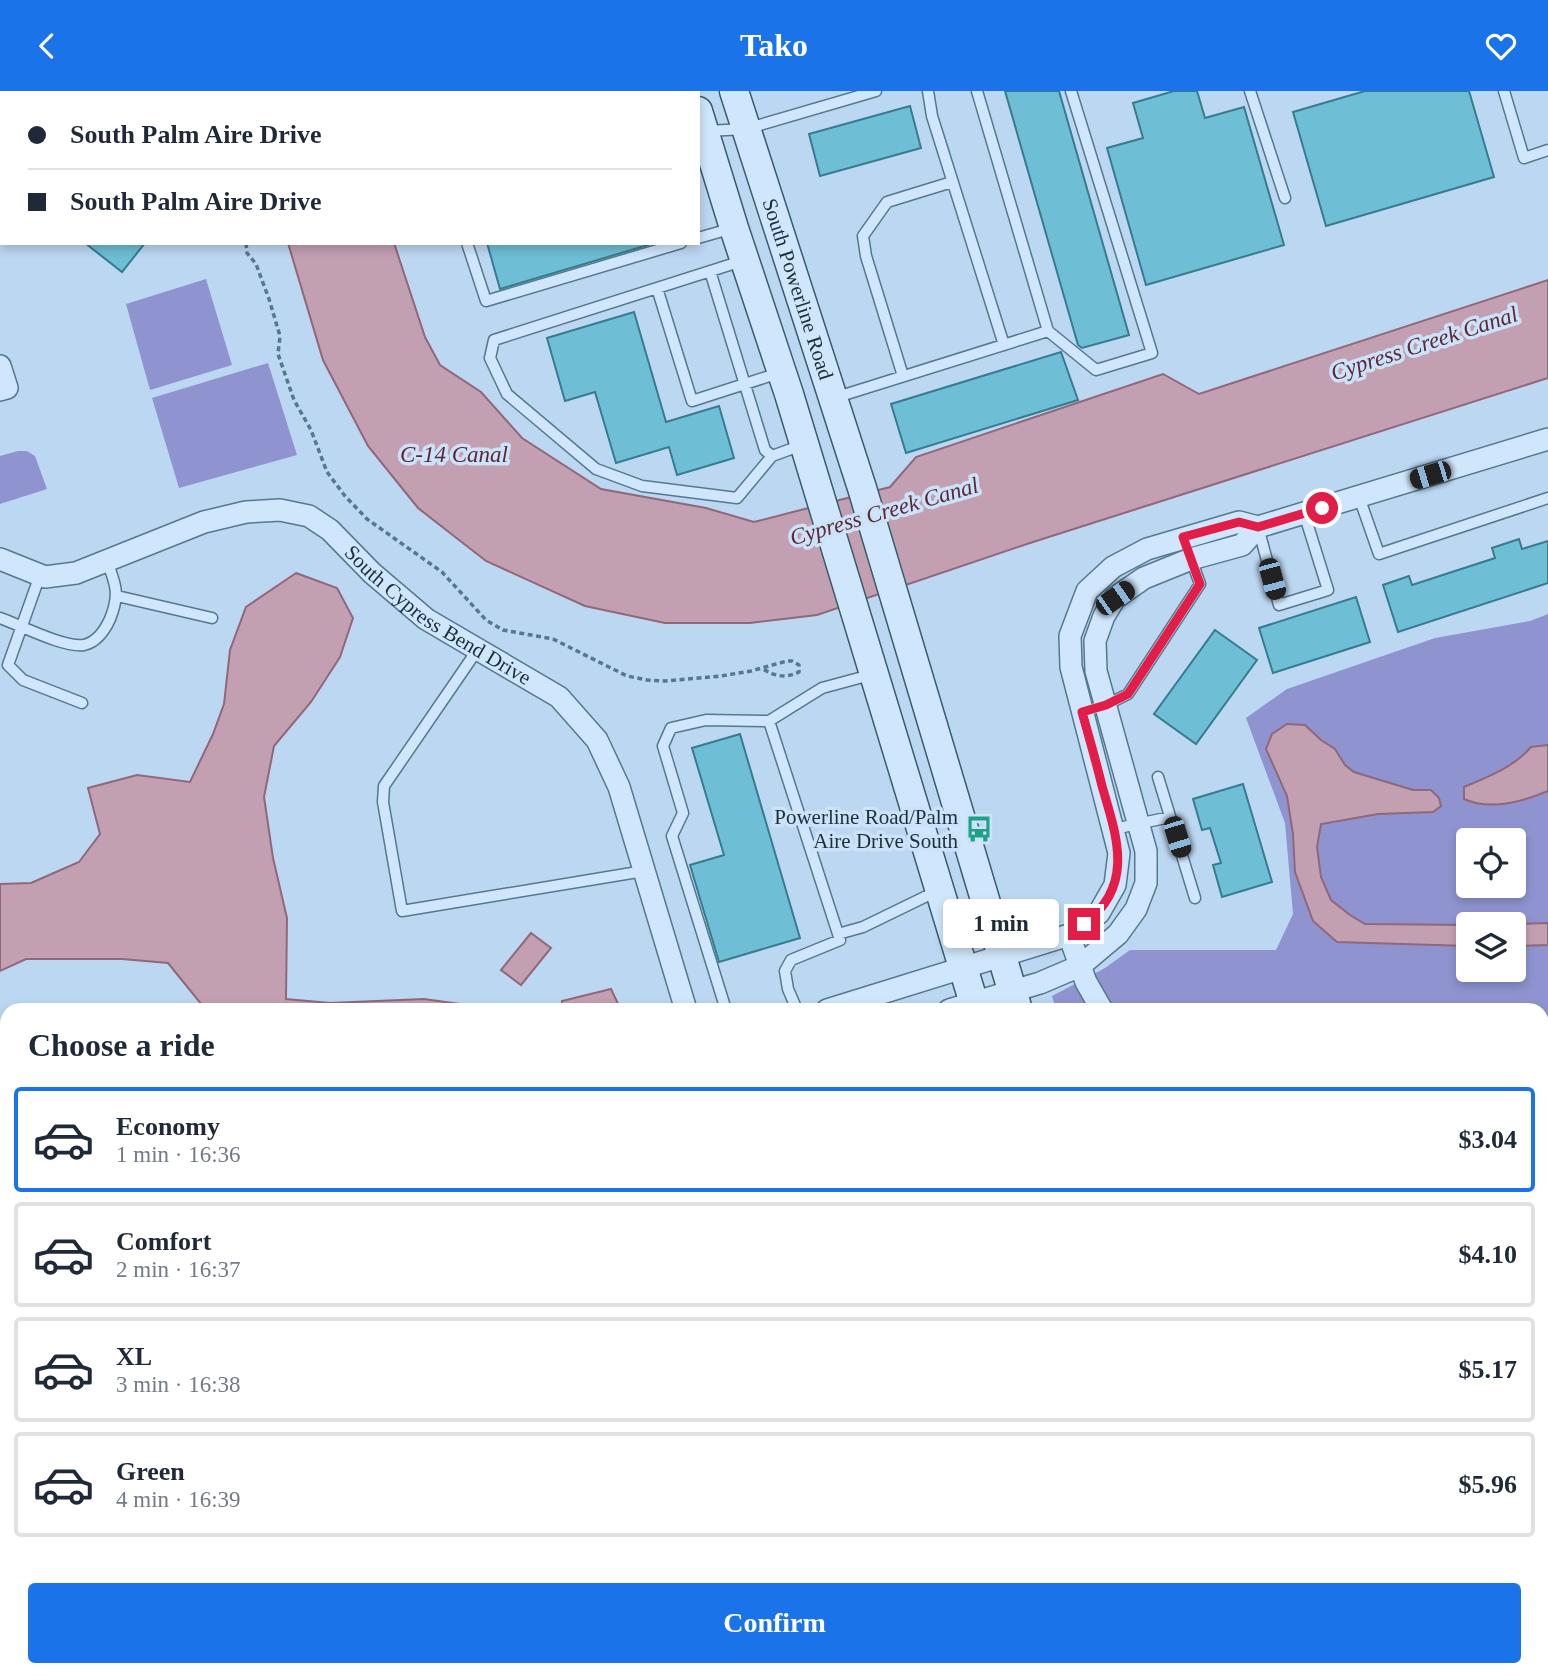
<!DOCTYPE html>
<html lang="en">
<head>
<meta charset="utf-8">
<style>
  body { margin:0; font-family:"Times New Roman",serif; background:#f6f6f7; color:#1f2937; height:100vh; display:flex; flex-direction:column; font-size:26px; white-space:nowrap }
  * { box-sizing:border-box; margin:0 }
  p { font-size:23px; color:#747a83 }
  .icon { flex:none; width:38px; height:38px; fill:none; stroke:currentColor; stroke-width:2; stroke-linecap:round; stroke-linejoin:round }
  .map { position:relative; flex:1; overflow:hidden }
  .panel { position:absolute; left:0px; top:912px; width:1549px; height:674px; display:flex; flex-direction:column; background:#fff; border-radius:21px 21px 0 0; box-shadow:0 4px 10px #0003 }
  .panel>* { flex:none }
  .hud { position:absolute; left:0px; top:0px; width:700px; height:154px; box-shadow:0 4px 10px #0003; display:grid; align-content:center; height:154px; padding:0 28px; background:#fff }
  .tools { position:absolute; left:1456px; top:737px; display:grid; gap:14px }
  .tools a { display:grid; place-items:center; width:70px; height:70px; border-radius:7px; background:#fff; box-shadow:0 4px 10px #0003; font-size:35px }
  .end { position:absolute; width:32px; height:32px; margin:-16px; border:9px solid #e11d48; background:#fff; box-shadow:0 0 0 4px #fff }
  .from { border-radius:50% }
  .bubble { position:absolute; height:49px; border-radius:7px; background:#fff; box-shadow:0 4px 10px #0003; font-size:23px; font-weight:600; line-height:49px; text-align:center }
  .car { position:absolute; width:21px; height:42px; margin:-21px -10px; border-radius:9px; box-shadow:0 0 5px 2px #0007; background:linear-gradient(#222 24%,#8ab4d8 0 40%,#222 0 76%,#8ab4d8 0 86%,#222 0) }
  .hud b { display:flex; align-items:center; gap:24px; height:66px; font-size:26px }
  .hud b+b { border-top:2px solid #e0e1e3 }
  .hud i { width:18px; height:18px; background:#1f2937 }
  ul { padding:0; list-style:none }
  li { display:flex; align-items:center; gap:21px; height:105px; margin:0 14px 10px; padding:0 14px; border:4px solid #e0e1e3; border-radius:7px }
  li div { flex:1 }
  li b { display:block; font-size:26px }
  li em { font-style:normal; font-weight:600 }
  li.current { border-color:#1a73e8 }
  li>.icon { width:63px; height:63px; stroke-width:1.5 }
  h2 { padding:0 28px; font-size:32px; line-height:84px }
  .action { display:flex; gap:14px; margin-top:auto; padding:14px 28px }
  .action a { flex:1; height:80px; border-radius:7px; background:#1a73e8; color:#fff; font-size:28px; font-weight:600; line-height:80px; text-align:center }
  header { display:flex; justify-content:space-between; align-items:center; height:91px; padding:0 28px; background:#1a73e8; color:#fff; font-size:32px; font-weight:600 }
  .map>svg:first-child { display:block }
  .green { fill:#8f94d1; fill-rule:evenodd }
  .water { fill:#c3a0b1; stroke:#91677a; stroke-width:2 }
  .building { fill:#6ebed5; stroke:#377c8d; stroke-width:2 }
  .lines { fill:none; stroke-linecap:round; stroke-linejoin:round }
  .lane-casing { stroke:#54798c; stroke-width:13 }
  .street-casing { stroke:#54798c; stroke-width:24 }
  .secondary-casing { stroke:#375d6d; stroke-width:31 }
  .path { stroke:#54798c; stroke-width:3.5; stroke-dasharray:5 3.5; stroke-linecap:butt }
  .lane { stroke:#d0e6fc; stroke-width:10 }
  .street { stroke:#d0e6fc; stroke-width:21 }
  .secondary { stroke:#d0e6fc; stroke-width:28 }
  .route { stroke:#e11d48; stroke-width:9 }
  .labels { text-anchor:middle; stroke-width:7; stroke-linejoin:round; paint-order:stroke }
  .street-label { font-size:21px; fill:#1a3039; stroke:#cce2f9 }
  .poi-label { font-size:21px; fill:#1a3039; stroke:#cce2f9; text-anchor:end }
  .water-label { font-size:23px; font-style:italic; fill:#5b2835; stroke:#cce2f9 }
</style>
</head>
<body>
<header><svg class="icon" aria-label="back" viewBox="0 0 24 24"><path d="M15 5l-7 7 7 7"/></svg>Tako<svg class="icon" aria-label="heart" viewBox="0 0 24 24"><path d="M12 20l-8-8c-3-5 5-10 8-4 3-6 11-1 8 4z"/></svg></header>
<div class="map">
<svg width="1548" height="1585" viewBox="0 0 1548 1585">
  <rect width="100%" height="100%" fill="#bcd7f2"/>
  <!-- green -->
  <path class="green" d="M206 188 232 274 150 299 126 213Z
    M268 272 297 364 179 397 152 307Z
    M18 360H27L35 365 47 398 0 413V365Z
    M1548 523V1006H1542V919H1056L1052 905 1105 877 1130 859H1276L1293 823 1285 732 1246 627 1287 598 1435 547 1530 530ZM1468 749H1514V794H1468ZM1468 833H1514V878H1468Z
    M7 1552V1578H480L483 1585H0V1554Z
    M1456 1578 1460 1585H1261L1259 1579Z"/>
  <!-- water -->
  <path class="water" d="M236 0H344V2H238Z
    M288 152H394L425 246 440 274 481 301 522 347 601 398 706 417 754 431 890 396 916 366 1163 283 1199 303 1548 189V287L1033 451 817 524 750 532H665L585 515 486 470 418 417 368 355 323 269Z
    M296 482 337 497 353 527 340 566 311 611 274 655 264 706 273 767 287 827 286 908 330 912 424 908 503 919H206L168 872 122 868H26L0 880V793L31 792 79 771 100 743 88 697 137 684 190 691 213 643 224 613 230 559 246 516Z
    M1287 633 1305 634 1321 649 1335 658 1345 674 1354 681 1413 699H1431L1439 707 1441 715 1433 721 1378 723 1321 733 1317 756 1321 786 1331 809 1350 824 1365 833 1468 834V855L1337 851 1313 830 1295 781 1293 743 1287 705 1266 658 1272 643Z
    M1548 654V700C1522 711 1490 720 1464 708V696C1488 686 1514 676 1531 656Z
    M1548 832V854L1514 855V833Z
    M531 842 551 857 521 894 501 879Z
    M611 898 621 919H562V910Z
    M0 1213 7 1214V1255H0Z"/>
  <!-- building -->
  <path class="building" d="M1005 0H1059L1129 244 1082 257 1078 254Z
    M1174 0H1197L1205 27 1244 16 1284 154 1146 194 1107 57 1143 47 1133 12Z
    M1365 0H1469L1494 86 1326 135 1293 21Z
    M910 15 921 57 820 85 809 43Z
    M85 152H145L122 181Z
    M487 152H648V154L500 198Z
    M634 221 666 331 719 315 734 367 677 384 669 356 616 372 595 301 565 310 547 247Z
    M1061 261 1078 309 906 362 891 313Z
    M1519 448 1522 458 1548 450V492L1398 541 1383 494 1409 485 1412 494 1495 467 1492 457Z
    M1356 506 1370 551 1273 582 1259 537Z
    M1215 539 1257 569 1196 653 1154 623Z
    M740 643 800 847 719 871 690 774 724 764 692 657Z
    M1243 693 1272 791 1222 806 1213 774 1221 772 1210 737 1202 739 1193 708Z"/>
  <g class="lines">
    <!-- lane casing -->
    <g class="lane-casing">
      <path id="lane" d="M640 0 641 2
        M928 0 932 25 1004 254
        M977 0 1048 240 1096 279 1152 262 1071 0
        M1250 0 1285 107
        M1504 0 1524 67 1548 59
        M420 2 421 0
        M0 34 2 35
        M706 40 746 38 876 0
        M698 147 733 137
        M467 152 486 210 681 152
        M745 169 494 249 490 267 507 303 596 378 642 395 737 407 772 365 802 354
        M710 180 765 359 772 365
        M657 197 692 310 779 282
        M903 285 866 165 863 145 887 111 952 91
        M834 307 1048 240
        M1359 406 1379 463 1548 407
        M1258 436 1279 514 1328 499 1304 422
        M40 484 8 574 23 589 82 612
        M117 505 212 527
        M0 527C20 534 64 557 84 554 97 551 105 539 110 528 120 503 116 494 107 470
        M478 558 384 695 383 711 402 820 644 780
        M1082 621 1106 614 1128 603 1200 493 1190 465
        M769 630 840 849 791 869 785 880 788 898 797 919
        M1158 686 1195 807
        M1114 738 1170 726
        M838 843 863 836 937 800
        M726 919 672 745 683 722 663 655 671 637 706 629 769 630 822 597 874 583
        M0 1006 7 993
        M1542 1106H1548
        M0 1161 7 1163
        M1542 1220 1548 1221
        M0 1448 7 1446
        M0 1482 6 1504
        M1441 1578 1444 1585
        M294 1585 351 1578
        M572 1585 580 1582 581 1585"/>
    </g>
    <!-- street casing -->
    <g class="street-casing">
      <g id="street">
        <path d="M0 135 2 132"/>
        <path d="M0 275 7 297 0 299"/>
        <path id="s1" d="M0 468 45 486 76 482 204 431 246 421 280 419 309 425 330 439 372 482 426 528 559 606 597 649 619 696 686 919"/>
        <path d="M1069 844 1086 891 1102 919"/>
        <path d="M827 919 1069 844 1099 822 1115 794 1119 762 1071 576 1070 545 1087 500 1113 476 1147 458 1239 431 1258 436"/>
        <path d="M949 919 1040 892 1080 875 1118 843 1136 818 1146 792V760L1096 580 1095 550 1104 525 1115 507 1144 487 1191 468 1242 454 1258 436 1548 348"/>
        <path d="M1542 1164 1548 1165"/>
        <path d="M0 1506 7 1504"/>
      </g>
    </g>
    <!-- secondary casing -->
    <g class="secondary-casing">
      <g id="secondary">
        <path id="s2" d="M734 0 862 397 1018 919"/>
        <path d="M698 20 734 137 789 303 976 919"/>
        <path d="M1166 1578 1168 1585"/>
        <path d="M1210 1578 1212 1585"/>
      </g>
    </g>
    <!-- path -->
    <path class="path" d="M205 0 206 2
      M246 152 247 162 256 173 269 208 280 245 278 263 294 309 311 339 327 381 345 405 367 428 442 481 486 529 503 539 553 548 627 585 647 589 665 590 721 585 751 580 787 570H792L799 574V581C784 588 775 585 761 577"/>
    <!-- lane -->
    <use href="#lane" class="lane"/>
    <!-- street -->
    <use href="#street" class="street"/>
    <!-- secondary -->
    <use href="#secondary" class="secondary"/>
  </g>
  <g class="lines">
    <!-- route -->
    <path class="route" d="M1084 833C1135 795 1117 746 1102 695 1096 670 1089 646 1082 621L1106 614 1128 603 1200 493 1183 446 1239 431 1258 436 1322 417"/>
  </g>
  <!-- icons -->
  <defs>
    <g id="bus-bare" transform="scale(2.1)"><path d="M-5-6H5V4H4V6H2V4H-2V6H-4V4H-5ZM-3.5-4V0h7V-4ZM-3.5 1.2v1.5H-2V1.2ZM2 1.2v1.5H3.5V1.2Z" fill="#1ea186" stroke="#cce2f9" stroke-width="2.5" paint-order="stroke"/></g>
  </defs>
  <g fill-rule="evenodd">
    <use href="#bus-bare" x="979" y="738"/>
  </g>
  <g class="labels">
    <!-- street labels -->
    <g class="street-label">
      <text dy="7" stroke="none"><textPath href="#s2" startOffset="208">South Powerline Road</textPath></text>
      <text dy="7" stroke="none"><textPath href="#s1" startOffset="488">South Cypress Bend Drive</textPath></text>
    </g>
    <!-- poi labels -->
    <g class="poi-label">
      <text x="958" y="733">Powerline Road/Palm<tspan x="958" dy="24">Aire Drive South</tspan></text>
    </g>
    <!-- water labels -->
    <g class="water-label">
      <text transform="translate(1424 252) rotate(-18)" y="8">Cypress Creek Canal</text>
      <text x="454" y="371">C-14 Canal</text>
      <text transform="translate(884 420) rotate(-16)" y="8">Cypress Creek Canal</text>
    </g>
  </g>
</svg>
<div class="tools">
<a><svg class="icon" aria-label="locate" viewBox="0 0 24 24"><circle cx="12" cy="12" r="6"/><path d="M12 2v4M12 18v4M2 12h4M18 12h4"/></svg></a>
<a><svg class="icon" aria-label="layers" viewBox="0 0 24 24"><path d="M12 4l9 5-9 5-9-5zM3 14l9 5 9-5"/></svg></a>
</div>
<i class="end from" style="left:1322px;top:417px"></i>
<i class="end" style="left:1084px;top:833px"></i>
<div class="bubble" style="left:943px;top:808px;width:116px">1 min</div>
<i class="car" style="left:1430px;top:384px;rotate:253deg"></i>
<i class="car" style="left:1272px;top:488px;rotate:165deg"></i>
<i class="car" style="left:1115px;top:507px;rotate:55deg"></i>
<i class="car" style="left:1177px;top:746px;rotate:163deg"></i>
<div class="hud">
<b><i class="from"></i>South Palm Aire Drive</b>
<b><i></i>South Palm Aire Drive</b>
</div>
<section class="panel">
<h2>Choose a ride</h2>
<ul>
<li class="current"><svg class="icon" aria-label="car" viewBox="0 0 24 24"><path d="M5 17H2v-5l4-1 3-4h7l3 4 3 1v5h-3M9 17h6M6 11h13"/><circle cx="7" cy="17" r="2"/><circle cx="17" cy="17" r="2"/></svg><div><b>Economy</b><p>1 min · 16:36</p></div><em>$3.04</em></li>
<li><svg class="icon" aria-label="car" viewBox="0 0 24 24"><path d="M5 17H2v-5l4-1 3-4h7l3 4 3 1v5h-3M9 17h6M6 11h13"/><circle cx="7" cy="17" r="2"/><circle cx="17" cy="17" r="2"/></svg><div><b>Comfort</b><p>2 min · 16:37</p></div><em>$4.10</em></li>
<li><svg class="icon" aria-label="car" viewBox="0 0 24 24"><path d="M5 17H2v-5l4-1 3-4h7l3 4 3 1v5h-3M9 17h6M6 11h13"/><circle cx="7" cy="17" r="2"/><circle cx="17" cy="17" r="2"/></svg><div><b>XL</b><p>3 min · 16:38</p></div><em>$5.17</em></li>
<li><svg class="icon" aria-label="car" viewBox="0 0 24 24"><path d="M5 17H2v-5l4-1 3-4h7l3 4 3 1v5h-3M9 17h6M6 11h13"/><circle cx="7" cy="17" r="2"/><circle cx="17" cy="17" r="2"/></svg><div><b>Green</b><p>4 min · 16:39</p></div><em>$5.96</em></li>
</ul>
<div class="action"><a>Confirm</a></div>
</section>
</div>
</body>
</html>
